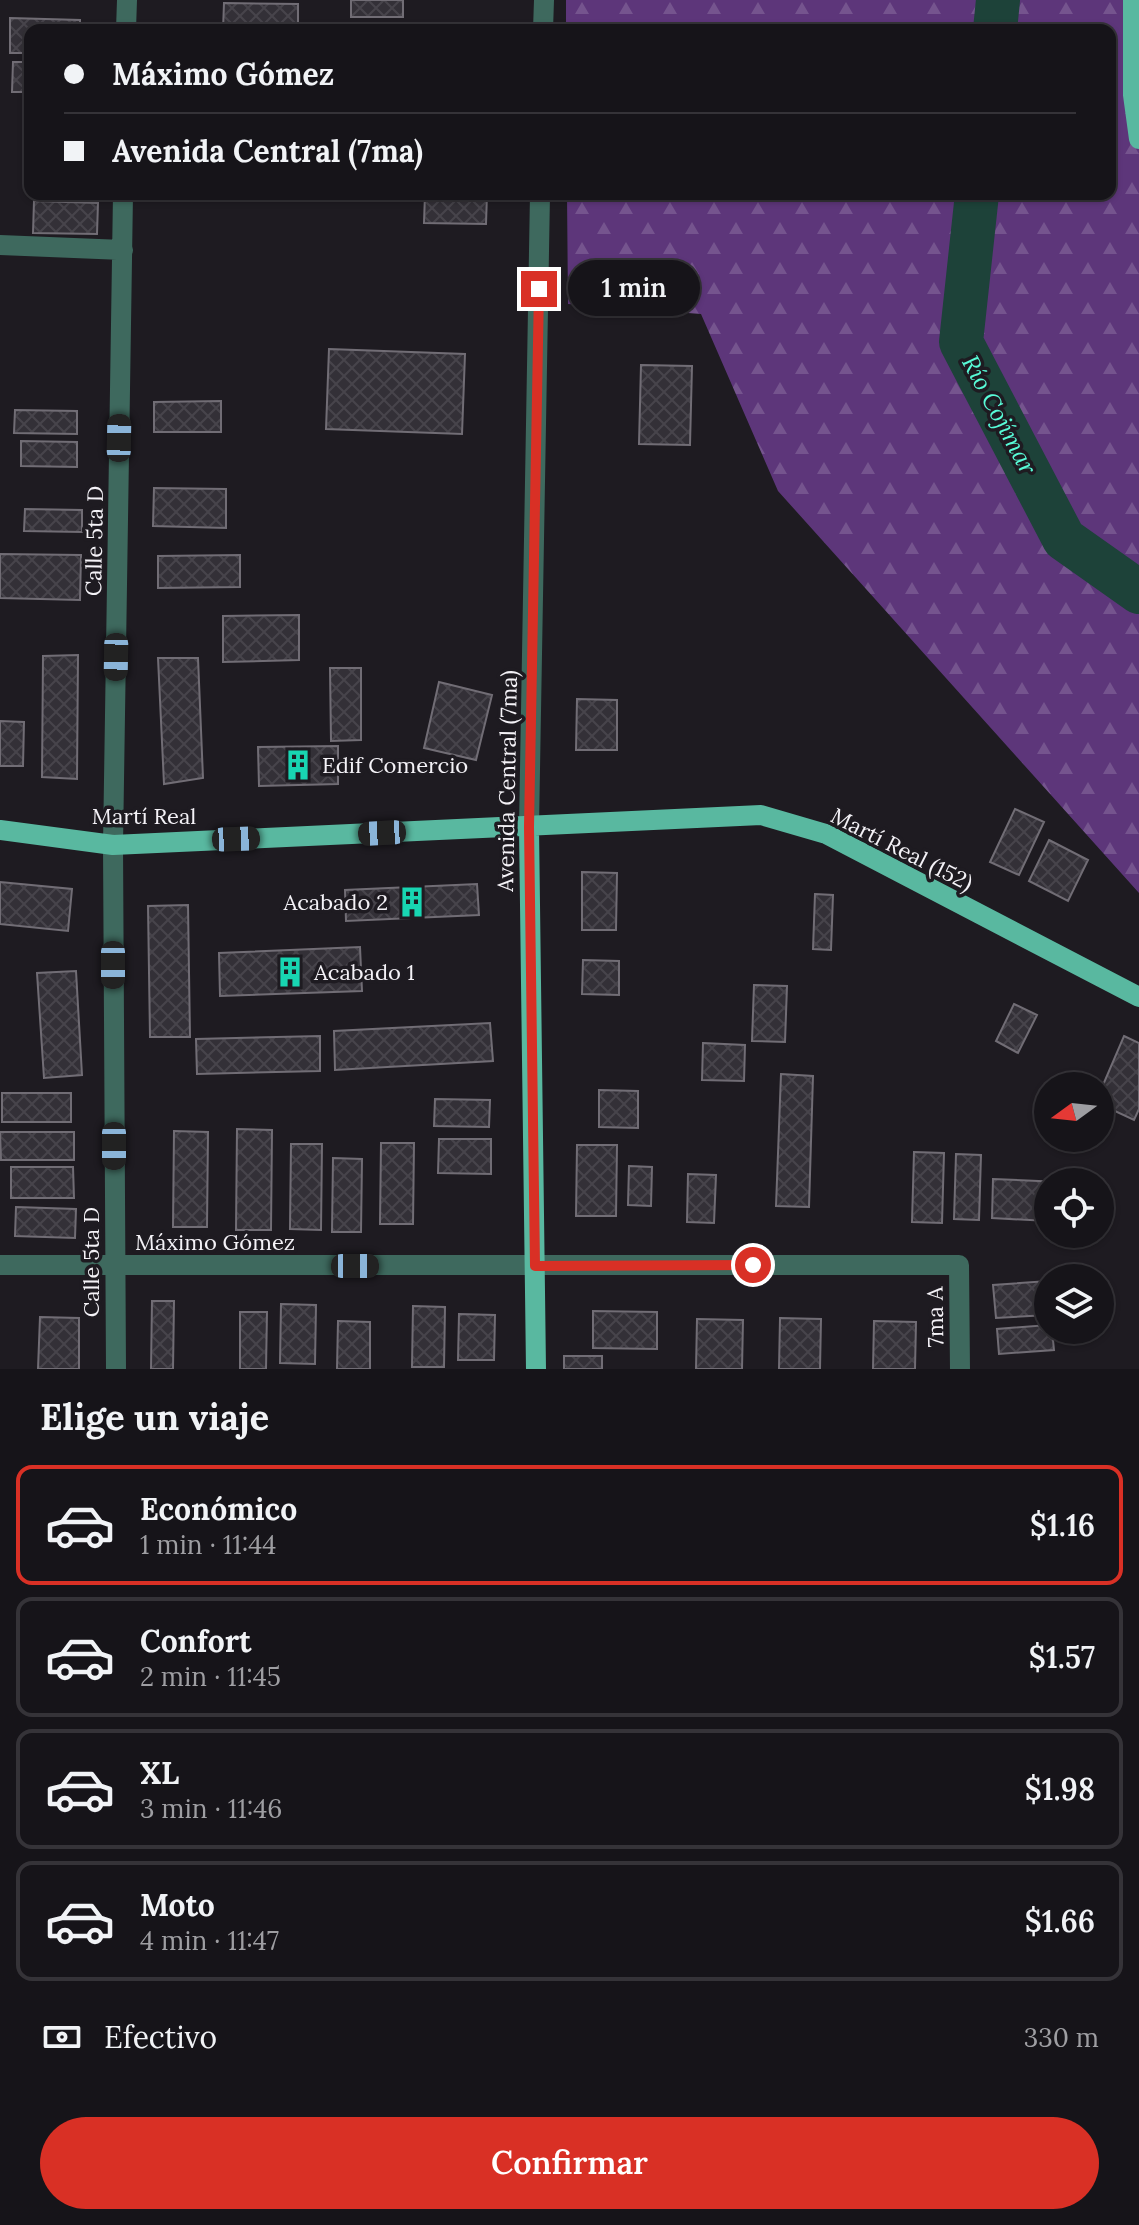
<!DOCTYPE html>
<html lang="es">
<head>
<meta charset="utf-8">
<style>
  body { margin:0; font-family:Lora,serif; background:#232126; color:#f1f3f6; height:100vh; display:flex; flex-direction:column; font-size:30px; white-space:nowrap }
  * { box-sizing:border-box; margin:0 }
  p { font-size:26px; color:#9e9ea2 }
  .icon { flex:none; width:44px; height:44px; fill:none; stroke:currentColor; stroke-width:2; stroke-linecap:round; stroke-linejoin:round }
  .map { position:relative; height:1369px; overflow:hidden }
  .sheet { display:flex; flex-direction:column; background:#161419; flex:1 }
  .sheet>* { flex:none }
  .guide { position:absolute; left:24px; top:24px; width:1092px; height:176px; border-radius:16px; box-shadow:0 2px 6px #0004,0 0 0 2px #353338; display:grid; align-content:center; height:176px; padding:0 40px; background:#161419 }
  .needle { width:52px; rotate:255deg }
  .fabs { position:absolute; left:1034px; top:1072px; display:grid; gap:16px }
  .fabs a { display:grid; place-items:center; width:80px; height:80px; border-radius:50%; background:#161419; box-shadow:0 2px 6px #0004,0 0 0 2px #353338; font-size:40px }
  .end { position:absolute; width:36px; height:36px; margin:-18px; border:10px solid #d93025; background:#fff; box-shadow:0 0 0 4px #fff }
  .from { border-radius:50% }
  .bubble { position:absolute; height:56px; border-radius:28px; background:#161419; box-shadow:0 2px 6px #0004,0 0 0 2px #353338; font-size:26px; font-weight:600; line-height:56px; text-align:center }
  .car { position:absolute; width:24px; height:48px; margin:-24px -12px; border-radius:10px; box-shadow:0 0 6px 2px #0007; background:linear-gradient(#222 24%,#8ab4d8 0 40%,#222 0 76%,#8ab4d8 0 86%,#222 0) }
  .guide b { display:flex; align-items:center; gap:28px; height:76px; font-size:30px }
  .guide b+b { border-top:2px solid #353338 }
  .guide i { width:20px; height:20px; background:#f1f3f6 }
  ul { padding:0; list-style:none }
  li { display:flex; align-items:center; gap:24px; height:120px; margin:0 16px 12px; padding:0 24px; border:4px solid #353338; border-radius:16px }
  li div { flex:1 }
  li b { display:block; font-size:30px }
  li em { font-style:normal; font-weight:600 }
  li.selected { border-color:#d93025 }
  li>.icon { width:72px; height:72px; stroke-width:1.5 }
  h2 { padding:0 40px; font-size:36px; line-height:96px }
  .pay { display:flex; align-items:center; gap:20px; height:88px; padding:0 40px; font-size:30px }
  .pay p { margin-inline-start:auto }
  .primary-button { display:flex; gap:16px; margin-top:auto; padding:16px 40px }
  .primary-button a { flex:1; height:92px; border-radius:48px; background:#d93025; color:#fff; font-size:32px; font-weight:600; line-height:92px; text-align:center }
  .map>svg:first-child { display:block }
  .forest { fill:url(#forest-firs) }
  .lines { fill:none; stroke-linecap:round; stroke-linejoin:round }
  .river { stroke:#1d4239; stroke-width:44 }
  .building { fill:url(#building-cross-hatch); stroke:#716d75; stroke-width:2 }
  .minor { stroke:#3e695e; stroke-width:20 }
  .major { stroke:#59b8a0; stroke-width:20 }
  .route { stroke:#d93025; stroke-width:10 }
  .labels { text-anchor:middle; stroke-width:7; stroke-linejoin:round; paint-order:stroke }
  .street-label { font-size:22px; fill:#f4f2f7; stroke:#1e1b21 }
  .poi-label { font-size:22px; fill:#f4f2f7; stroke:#1e1b21; text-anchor:start }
  .water-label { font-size:24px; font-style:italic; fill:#58fbd7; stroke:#1e1b21 }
</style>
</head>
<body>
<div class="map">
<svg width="1139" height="1369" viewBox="0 0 1139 1369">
  <defs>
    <pattern id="forest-firs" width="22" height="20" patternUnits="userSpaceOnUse" patternTransform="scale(2)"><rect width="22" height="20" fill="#5d367a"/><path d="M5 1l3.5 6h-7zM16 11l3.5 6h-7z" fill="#75548e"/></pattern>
    <pattern id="building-cross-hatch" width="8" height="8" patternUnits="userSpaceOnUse" patternTransform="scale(2)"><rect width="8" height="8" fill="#333037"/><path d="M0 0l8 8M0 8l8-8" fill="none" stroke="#47444b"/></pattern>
  </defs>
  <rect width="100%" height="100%" fill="#1e1b21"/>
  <!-- forest -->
  <path class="forest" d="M566 0H1139V893L778 491 701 314 568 304 567 194H1110V30H566Z"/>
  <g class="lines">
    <!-- river -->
    <path class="river" d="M995 30 998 0
      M977 194 961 342 1064 539 1139 592"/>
  </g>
  <!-- building -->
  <path class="building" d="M351 0H403V17H351Z
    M224 3 298 4V30H223Z
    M10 18 80 20V30H30V53H10Z
    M13 62H30V92H12Z
    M425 194H487L486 224 424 223Z
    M34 201 98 203 97 234 33 233Z
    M329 349 465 354 462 434 326 429Z
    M641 365 692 366 690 445 639 444Z
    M221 401V432H154V402Z
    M15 410 77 411V434L14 433Z
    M21 441 77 442V467L21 466Z
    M154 488 226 489V528L153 526Z
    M25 509 82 510V532L24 531Z
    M0 554 81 555 80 600 0 598Z
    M240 555V587L158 588V556Z
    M299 615V660L223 662V616Z
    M78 655 77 779 42 777 43 656Z
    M158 658H198L203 778 164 784Z
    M330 668H361V740L331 741Z
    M439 682 492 695 476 760 424 748Z
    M577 699 617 700V750H576Z
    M0 721 24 722 23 766H0Z
    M338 746V784L259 786 258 747Z
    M1015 809 1044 822 1019 875 990 862Z
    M1049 840 1088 860 1068 901 1029 881Z
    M582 872 617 873 616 930H582Z
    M0 882 72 889 68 931 0 924Z
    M477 884 479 915 346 921 345 890Z
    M815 894 833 895 831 950 813 949Z
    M188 905 190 1037H150L148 906Z
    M360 947 362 991 220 996 219 953Z
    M583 960 619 961V995L582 994Z
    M76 971 82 1075 44 1078 37 973Z
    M754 985 787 986 785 1042 752 1041Z
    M1014 1004 1037 1015 1018 1053 996 1041Z
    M490 1023 493 1061 335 1070 334 1031Z
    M320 1036V1071L197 1074 196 1039Z
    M1124 1036 1139 1043V1109L1134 1120 1100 1104V1092Z
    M703 1043 745 1045 744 1081 702 1080Z
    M781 1074 813 1076 809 1207 776 1206Z
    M599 1090 638 1091V1128L599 1127Z
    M2 1093H71V1122H2Z
    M435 1099 490 1100 489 1127 434 1126Z
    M237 1129 272 1130 271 1230H236Z
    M174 1131 208 1132 207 1227H173Z
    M0 1132H74V1160H1Z
    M439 1139H491V1174L438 1173Z
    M381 1143H414L413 1224H380Z
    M291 1144H322L321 1230 290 1229Z
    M577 1145H617L616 1216H576Z
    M914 1152 944 1153 942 1223 912 1222Z
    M956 1154 981 1155 979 1220 954 1219Z
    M333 1158 362 1159 361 1232H332Z
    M629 1166 652 1167 651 1206 628 1205Z
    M11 1167H73L74 1198H11Z
    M688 1174 716 1175 714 1223 687 1222Z
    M993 1179 1061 1182H1048V1221L992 1218Z
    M16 1207 76 1209 75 1238 15 1236Z
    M1048 1281V1315L996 1318 993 1285Z
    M152 1301H174L173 1369H151Z
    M281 1304 316 1305 315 1364 280 1363Z
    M413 1306 445 1307 444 1367H412Z
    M593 1311 657 1312V1349L593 1348Z
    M240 1312H267L266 1369H240Z
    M459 1314 495 1315 494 1360H458Z
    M40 1317 79 1318V1369H38Z
    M780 1318 821 1319 820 1369H779Z
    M697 1319 743 1320 742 1369H696Z
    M338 1321 370 1322V1369H337Z
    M874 1321 916 1322 915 1369H873Z
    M1048 1325V1330H1052L1054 1350 999 1354 997 1329Z
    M564 1356H602V1369H564Z"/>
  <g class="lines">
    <!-- minor -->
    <path class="minor" d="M126 30 127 0
      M543 30 544 0
      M0 245 123 250
      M529 827 540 194
      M0 1265H959L960 1369
      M116 1369 113 845 123 194"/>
    <!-- major -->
    <path class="major" d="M1133 0V95L1139 139
      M529 827 536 1369
      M0 830 113 845 761 815 826 834 1139 997"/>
  </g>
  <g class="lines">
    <!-- route -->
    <path class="route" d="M539 289 529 827 535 1266 753 1265"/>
  </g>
  <!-- icons -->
  <defs>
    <g id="building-bare" transform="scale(2.4)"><path d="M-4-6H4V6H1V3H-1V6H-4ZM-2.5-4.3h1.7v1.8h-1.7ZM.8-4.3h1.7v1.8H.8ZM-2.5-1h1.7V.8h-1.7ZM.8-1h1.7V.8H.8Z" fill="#18d5b2" stroke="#1e1b21" stroke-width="2.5" paint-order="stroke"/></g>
  </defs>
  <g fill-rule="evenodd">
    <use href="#building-bare" x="298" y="765"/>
    <use href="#building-bare" x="412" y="902"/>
    <use href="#building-bare" x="290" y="972"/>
  </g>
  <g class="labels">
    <!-- street labels -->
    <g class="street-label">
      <text transform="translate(94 541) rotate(-89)" y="8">Calle 5ta D</text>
      <text transform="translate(507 781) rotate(-89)" y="8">Avenida Central (7ma)</text>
      <text x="144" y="824">Martí Real</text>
      <text transform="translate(902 849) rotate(27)" y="8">Martí Real (152)</text>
      <text x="215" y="1250">Máximo Gómez</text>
      <text transform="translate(91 1262) rotate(-90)" y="8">Calle 5ta D</text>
      <text transform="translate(935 1317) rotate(-91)" y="8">7ma A</text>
    </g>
    <!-- poi labels -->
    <g class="poi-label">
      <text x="322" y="773">Edif Comercio</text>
      <text x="388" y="910" text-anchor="end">Acabado 2</text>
      <text x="314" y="980">Acabado 1</text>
    </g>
    <!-- water labels -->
    <g class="water-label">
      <text transform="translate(999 415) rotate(62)" y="8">Río Cojímar</text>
    </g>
  </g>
</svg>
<div class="fabs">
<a><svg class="needle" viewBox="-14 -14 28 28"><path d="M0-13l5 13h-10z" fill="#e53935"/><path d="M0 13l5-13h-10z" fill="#9e9ea2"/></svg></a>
<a><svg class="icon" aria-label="locate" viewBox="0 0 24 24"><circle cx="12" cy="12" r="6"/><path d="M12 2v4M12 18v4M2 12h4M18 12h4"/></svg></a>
<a><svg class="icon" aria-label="layers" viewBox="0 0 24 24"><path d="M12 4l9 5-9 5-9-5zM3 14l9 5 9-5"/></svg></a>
</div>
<i class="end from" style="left:753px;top:1265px"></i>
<i class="end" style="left:539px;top:289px"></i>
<div class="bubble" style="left:568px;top:260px;width:132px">1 min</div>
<i class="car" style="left:119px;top:438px;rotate:1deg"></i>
<i class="car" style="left:116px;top:657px;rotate:181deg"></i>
<i class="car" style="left:382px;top:833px;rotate:267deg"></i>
<i class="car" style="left:236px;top:839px;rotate:88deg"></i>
<i class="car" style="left:113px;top:965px;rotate:180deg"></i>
<i class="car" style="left:114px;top:1146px;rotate:180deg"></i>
<i class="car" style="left:355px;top:1266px;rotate:90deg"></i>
<div class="guide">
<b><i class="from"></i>Máximo Gómez</b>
<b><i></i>Avenida Central (7ma)</b>
</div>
</div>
<section class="sheet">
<h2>Elige un viaje</h2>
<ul>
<li class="selected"><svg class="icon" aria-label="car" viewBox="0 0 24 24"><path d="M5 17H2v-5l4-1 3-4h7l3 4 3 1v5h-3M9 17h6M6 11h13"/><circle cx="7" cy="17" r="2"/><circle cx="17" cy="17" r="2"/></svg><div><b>Económico</b><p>1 min · 11:44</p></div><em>$1.16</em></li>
<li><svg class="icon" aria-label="car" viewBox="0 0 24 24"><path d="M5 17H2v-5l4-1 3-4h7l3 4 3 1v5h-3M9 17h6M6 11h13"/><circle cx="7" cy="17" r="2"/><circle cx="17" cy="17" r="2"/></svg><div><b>Confort</b><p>2 min · 11:45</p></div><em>$1.57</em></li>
<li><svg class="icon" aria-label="car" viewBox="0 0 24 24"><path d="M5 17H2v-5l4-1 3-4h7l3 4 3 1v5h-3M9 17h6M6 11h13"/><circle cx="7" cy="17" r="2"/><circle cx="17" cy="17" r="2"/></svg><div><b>XL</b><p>3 min · 11:46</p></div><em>$1.98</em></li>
<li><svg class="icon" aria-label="car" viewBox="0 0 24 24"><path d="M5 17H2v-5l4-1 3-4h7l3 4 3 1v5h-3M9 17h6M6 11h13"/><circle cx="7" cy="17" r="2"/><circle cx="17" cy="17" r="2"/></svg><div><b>Moto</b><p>4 min · 11:47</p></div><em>$1.66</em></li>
</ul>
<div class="pay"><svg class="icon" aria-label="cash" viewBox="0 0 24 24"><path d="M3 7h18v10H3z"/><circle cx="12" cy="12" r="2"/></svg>Efectivo<p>330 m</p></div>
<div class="primary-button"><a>Confirmar</a></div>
</section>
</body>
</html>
